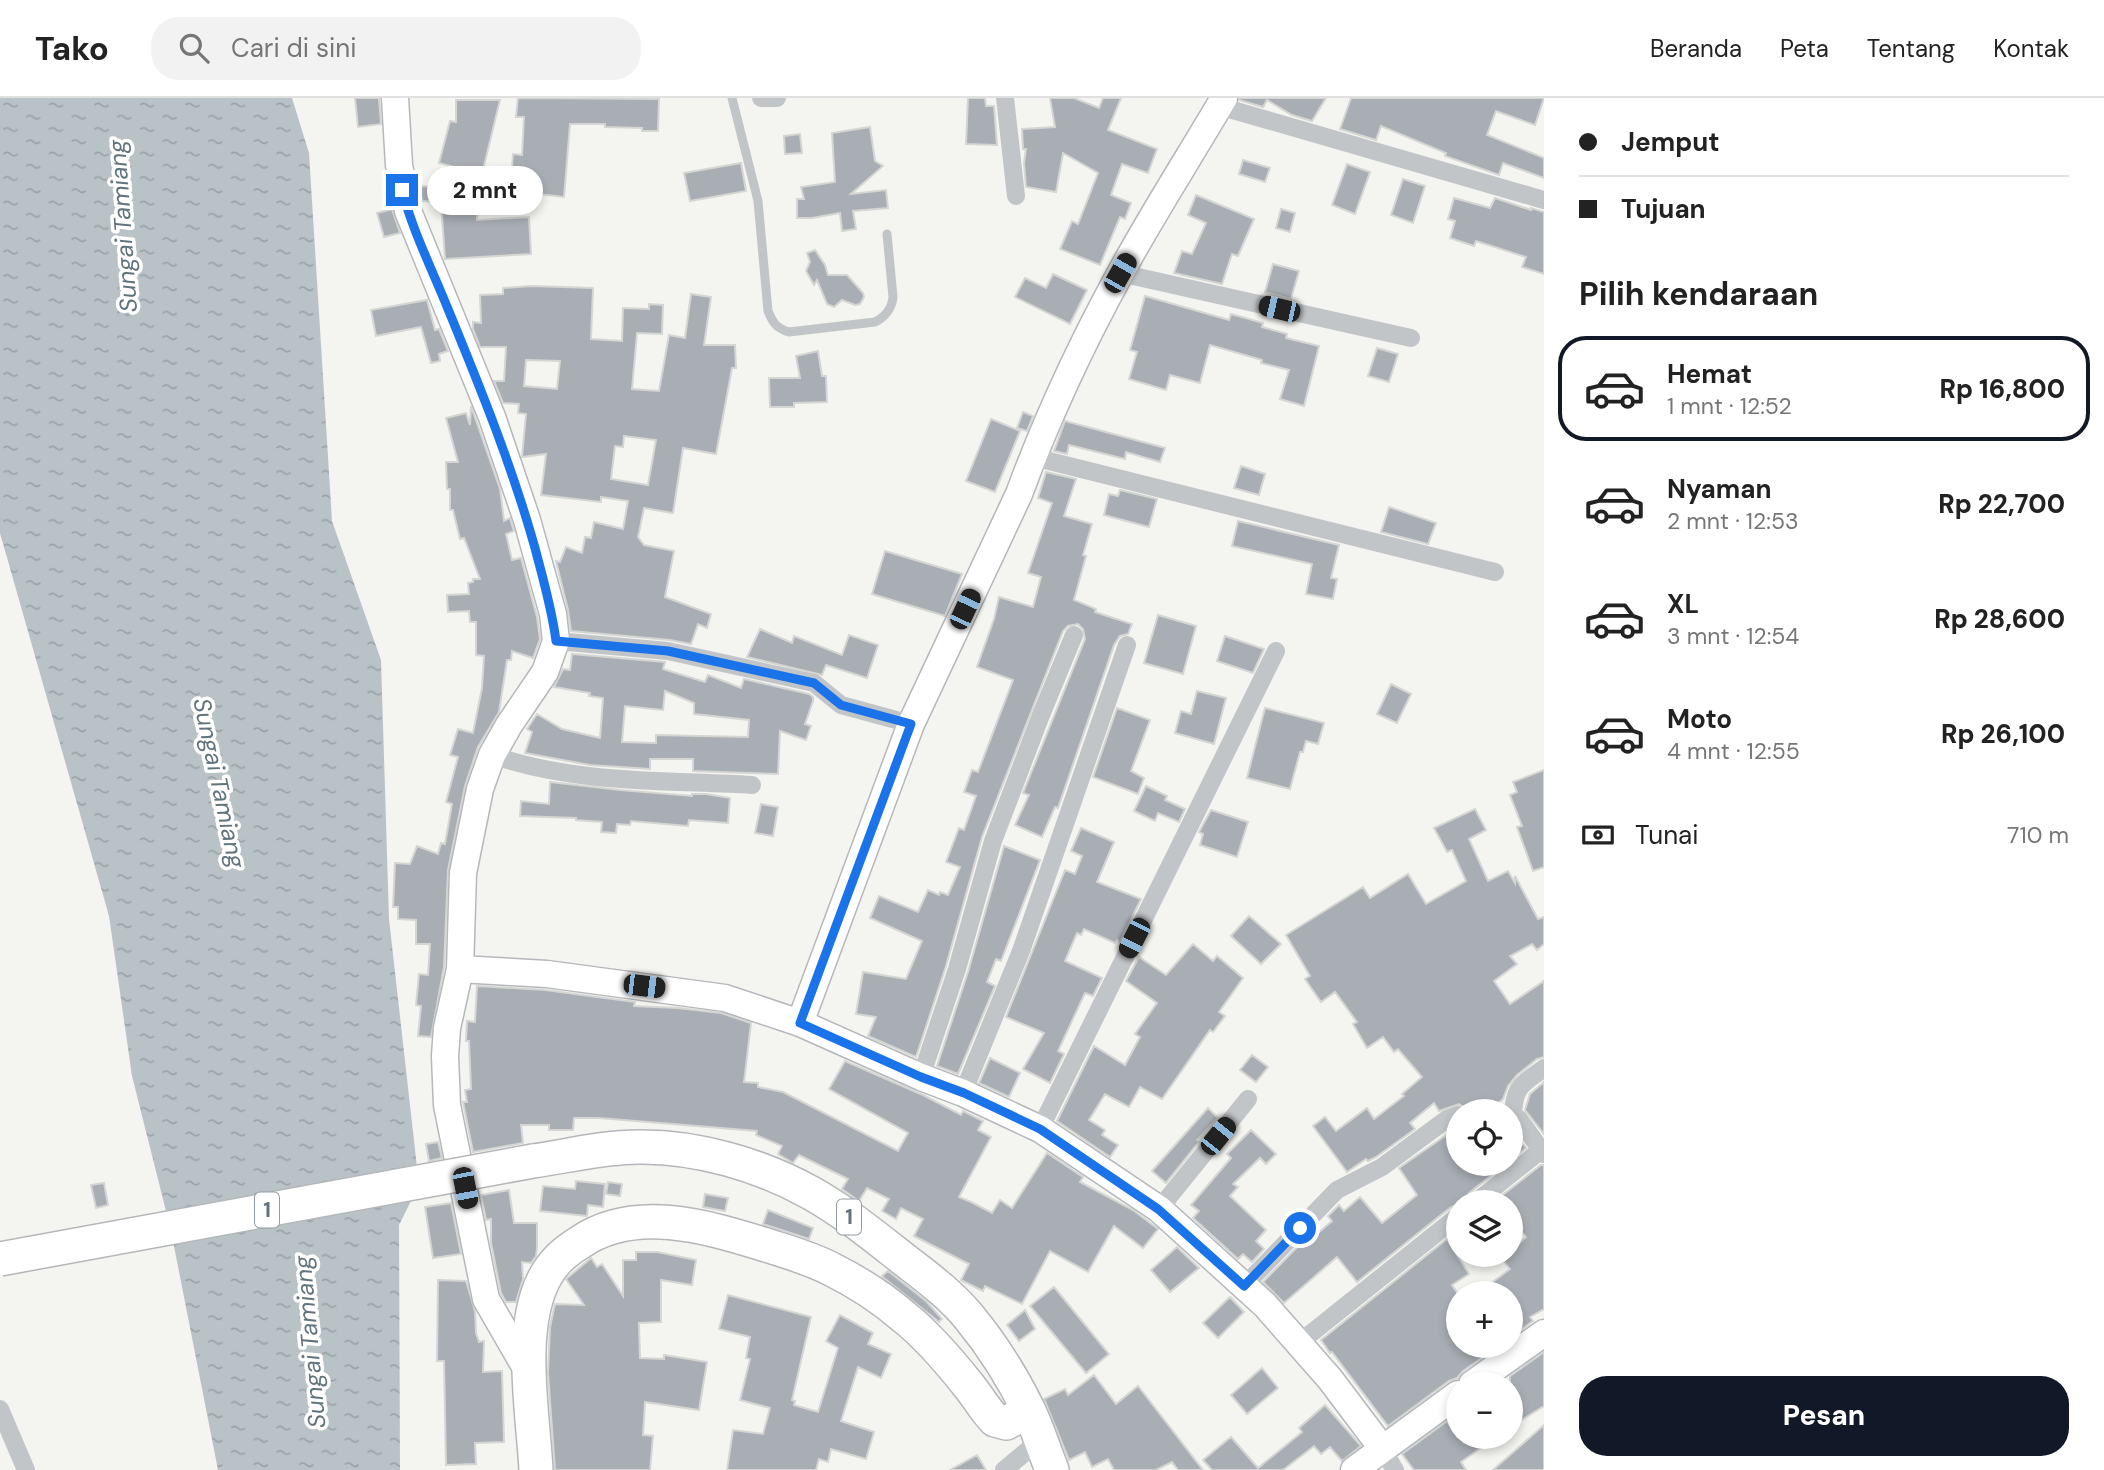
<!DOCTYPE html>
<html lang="id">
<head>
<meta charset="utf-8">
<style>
  body { margin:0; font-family:"DM Sans",sans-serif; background:#f2f2f2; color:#222; height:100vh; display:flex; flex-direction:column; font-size:26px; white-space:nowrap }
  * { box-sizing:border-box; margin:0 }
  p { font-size:23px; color:#767676 }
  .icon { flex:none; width:38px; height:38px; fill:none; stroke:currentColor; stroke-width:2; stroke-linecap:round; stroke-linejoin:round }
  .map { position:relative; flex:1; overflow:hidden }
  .side { display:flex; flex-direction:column; background:#fff; width:560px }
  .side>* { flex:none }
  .guide { display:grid; align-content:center; height:154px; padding:0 35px; background:#fff }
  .tools { position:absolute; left:1446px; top:1001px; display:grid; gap:14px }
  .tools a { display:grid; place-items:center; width:77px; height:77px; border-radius:50%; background:#fff; box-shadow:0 4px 10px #0003; font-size:35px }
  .end { position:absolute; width:32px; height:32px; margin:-16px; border:9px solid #1a73e8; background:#fff; box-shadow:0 0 0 4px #fff }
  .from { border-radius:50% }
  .bubble { position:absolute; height:49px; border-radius:24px; background:#fff; box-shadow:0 4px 10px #0003; font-size:23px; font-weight:800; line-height:49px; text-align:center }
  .car { position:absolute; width:21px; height:42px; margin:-21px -10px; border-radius:9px; box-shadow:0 0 5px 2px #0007; background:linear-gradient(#222 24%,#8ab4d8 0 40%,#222 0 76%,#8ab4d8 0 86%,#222 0) }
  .guide b { display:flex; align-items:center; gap:24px; height:66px; font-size:26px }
  .guide b+b { border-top:2px solid #e0e0e0 }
  .guide i { width:18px; height:18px; background:#222 }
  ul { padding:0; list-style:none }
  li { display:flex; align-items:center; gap:21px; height:105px; margin:0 14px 10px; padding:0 21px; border:4px solid transparent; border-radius:28px }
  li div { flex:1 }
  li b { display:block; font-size:26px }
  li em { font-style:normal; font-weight:800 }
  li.current { border-color:#111827 }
  li>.icon { width:63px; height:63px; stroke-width:1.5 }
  h2 { padding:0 35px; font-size:32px; line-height:84px }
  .pay { display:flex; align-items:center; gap:18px; height:77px; padding:0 35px; font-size:26px }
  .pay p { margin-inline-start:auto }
  .action { display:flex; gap:14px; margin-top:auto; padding:14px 35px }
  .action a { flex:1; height:80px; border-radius:28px; background:#111827; color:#fff; font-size:28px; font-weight:800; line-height:80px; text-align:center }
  header { display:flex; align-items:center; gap:42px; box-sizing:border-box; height:98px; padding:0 35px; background:#fff; border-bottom:2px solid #e0e0e0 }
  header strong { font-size:33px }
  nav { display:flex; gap:38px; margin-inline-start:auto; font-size:24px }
  .search { width:490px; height:63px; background:#f2f2f2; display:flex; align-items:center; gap:18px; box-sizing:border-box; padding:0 24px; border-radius:28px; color:#767676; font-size:26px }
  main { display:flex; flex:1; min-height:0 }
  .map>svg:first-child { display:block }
  .water { fill:url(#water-ripples) }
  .building { fill:#a8aeb4; stroke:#d5d5d3; stroke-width:2; fill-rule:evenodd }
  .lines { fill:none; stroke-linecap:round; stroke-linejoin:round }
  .secondary-casing { stroke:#b4b8bc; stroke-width:29 }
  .highway-casing { stroke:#b4b7ba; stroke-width:36 }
  .lane { stroke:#c2c5c8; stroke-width:9 }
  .street { stroke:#c2c5c8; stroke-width:18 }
  .secondary { stroke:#fff; stroke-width:26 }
  .highway { stroke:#fff; stroke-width:33 }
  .highway-bridge-casing { stroke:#b4b7ba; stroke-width:36; stroke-linecap:butt }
  .highway-bridge { stroke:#fff; stroke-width:33 }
  .route { stroke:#1a73e8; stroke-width:9 }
  .labels { text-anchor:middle; stroke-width:7; stroke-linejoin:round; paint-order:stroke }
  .shield { fill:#fff; stroke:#929ca6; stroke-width:2 }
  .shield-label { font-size:21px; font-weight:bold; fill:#647280 }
  .water-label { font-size:24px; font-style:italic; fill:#60747d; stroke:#fff }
</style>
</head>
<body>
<header>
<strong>Tako</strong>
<div class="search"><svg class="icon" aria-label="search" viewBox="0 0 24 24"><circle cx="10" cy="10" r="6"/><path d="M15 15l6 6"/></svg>Cari di sini</div>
<nav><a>Beranda</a><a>Peta</a><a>Tentang</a><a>Kontak</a></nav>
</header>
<main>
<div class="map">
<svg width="1544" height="1372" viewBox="0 0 1544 1372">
  <defs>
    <pattern id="water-ripples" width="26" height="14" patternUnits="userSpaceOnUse" patternTransform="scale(1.75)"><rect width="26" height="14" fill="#b9c3c7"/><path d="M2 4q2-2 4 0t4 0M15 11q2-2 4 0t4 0" fill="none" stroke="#9aa3a7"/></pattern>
  </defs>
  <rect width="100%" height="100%" fill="#f4f4f0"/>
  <!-- water -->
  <path class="water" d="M0 0H292L309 55 332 423 381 562 389 821 419 1087 399 1127 400 1372H218L171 1133 132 978 109 818 0 435Z"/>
  <!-- building -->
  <path class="building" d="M355 0H379L381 26 358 29Z
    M518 0 659 1 658 33H642V30L605 29V26H570L564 99 538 96V90L514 88 515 84 511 83 513 56 522 57 524 19H516Z
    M968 0H985L986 8H994L997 47 966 46Z
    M1050 0H1074L1099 10 1103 0H1121L1108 32 1157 51 1148 75 1122 66 1111 97 1131 105 1125 121 1120 119 1100 167 1060 151 1072 123 1078 126 1098 75 1063 55 1056 94 1026 89 1024 65 1026 51H1023L1022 31 1055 29Z
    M1240 0H1326L1312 23 1292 17 1267 2 1263 9 1239 2Z
    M1351 0H1544L1535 27 1496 13 1487 37 1544 60V80L1503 65 1499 77 1445 58 1446 55 1381 28 1376 42 1340 31Z
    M456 2H500L482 76 439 65 450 23 456 24Z
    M870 29 875 63 883 68 851 96 886 92 888 110 853 113 856 131 842 133 840 115 812 120H797V101H804L801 89 835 84 832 35Z
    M800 36 802 55 785 56 784 38Z
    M1243 62 1270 70 1265 84 1239 76Z
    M741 65 746 93 690 103 684 75Z
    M1347 66 1370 74 1355 116 1332 107Z
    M1403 81 1425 88 1413 125 1391 117Z
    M419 88 478 90 477 122 529 119 531 156 445 161 441 104 422 103Z
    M1196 97 1254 121 1238 158 1232 156 1222 186 1174 175 1182 153 1192 156 1206 125 1188 117Z
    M1454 100 1490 110 1495 100 1531 112V110L1544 114V176L1522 169 1526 159 1476 143 1474 148 1450 140 1455 123 1448 121Z
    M392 111 400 135 384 139 377 115Z
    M1281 111 1295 115 1290 134 1276 130Z
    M815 152 825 167 828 177H847L863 195 864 199 860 206 855 207 842 202 834 209 827 206 817 182 814 187 806 173 810 164 807 155Z
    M1273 166 1299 173 1291 201 1265 194Z
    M1053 176 1087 192 1070 226 1015 199 1025 180 1046 190Z
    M531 188 593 190 591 241 622 243 623 210 649 211V206L663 207 662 236 637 235 632 291 659 293 669 237 685 240 691 196 711 199 704 247H735L736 270H732L716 356 683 350 673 415 644 410 638 439 644 447 674 453 665 499 711 516 707 530 698 526 691 546 670 542 571 533 568 512 556 463 560 464 566 449 582 455 585 439 591 440 594 424 623 431 628 403 601 399V404L541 397 546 356 522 359 526 316 518 315 519 306 503 305 494 283H504L506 249H480L473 231V224L481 225 480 197 503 196V190ZM526 262 560 263 557 291 524 288ZM624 338 656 342 648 387 611 381 615 348 623 349Z
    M1145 198 1229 222 1231 216 1263 225 1262 229 1287 236 1286 240 1319 248 1304 308 1280 301 1289 272 1261 265 1262 262 1210 247 1200 285 1170 277 1166 292 1129 281 1137 254 1130 252Z
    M427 202 435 232 439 231 448 253 439 256 440 263 431 265 421 229 376 238 371 212Z
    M1377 250 1398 256 1389 284 1368 278Z
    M818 253 822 278H826L827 304 794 305V309H770L769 280H800L796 258Z
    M471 308 500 391 504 423 510 420 512 427 514 433 506 436 512 462 521 460 537 519 540 541 533 560 512 553 511 562H507L499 614 478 649 465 688 448 772 444 869 431 939 418 938 421 908 416 907 419 876 428 877 430 846H416V822L398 821V809H393L395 765 410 766 417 748 438 756 441 745 445 746 452 706 446 704 458 659 450 657 458 631 473 635 482 590 484 558 476 557V524H470L469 513 448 514 447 497 469 496 468 485 473 484V481H480L464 440 460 441 453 412H450V391H447L446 364H458L446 320 466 315 470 327Z
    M1023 314 1033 318 1027 333 1017 330Z
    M991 321 1020 333 995 394 966 383Z
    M1065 323 1165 350 1160 364 1126 354 1125 361 1069 347 1067 356 1054 353Z
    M1241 368 1265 376 1259 397 1234 390Z
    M1046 374 1076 381 1064 418 1092 426 1083 457 1086 458 1074 502 1096 511 1095 514 1132 526 1128 536 1120 538 1114 547 1058 710 1055 709 1042 739 1015 727 1029 697 1023 695 1085 541 1083 531 1078 526 1068 528 1063 533 982 739 946 868 916 959 868 938 876 919 856 916 863 874 906 881 922 843 870 820 879 798 918 814 928 792 939 797 940 794 948 797 960 769 946 764 959 730 964 732 976 698 964 694 972 672 978 674 1013 582 977 569 994 521 999 499 1033 509 1041 479 1028 475 1052 405 1038 400Z
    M1120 392 1157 401 1149 429 1104 417 1109 396 1118 398Z
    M1389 409 1436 425 1428 446 1381 434Z
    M1238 423 1339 447 1331 480 1337 481 1333 501 1306 496 1312 466 1232 448Z
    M885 453 962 476 945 518 872 496Z
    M1158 517 1196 528 1183 576 1144 565Z
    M760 531 792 545 794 538 842 557 849 537 878 547 867 580 826 567 822 577 747 559Z
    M1225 538 1264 551 1253 575 1217 563Z
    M572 556 665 564 663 571 705 584 708 577 741 590 744 581 809 596 813 599V603L805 626 811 628 806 642 780 633 778 676 693 673V661H650V671L590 667 525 655 532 634 527 631 537 616 562 631 600 640 603 600 589 598 590 595 554 589 563 571 570 572ZM665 593 694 605V616L749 622 748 639 656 637V645L622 644 625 608 663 612Z
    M1391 586 1411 596 1397 625 1377 616Z
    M1197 593 1226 600 1214 646 1175 635 1181 613 1191 616Z
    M1117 610 1150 622 1131 673 1144 680 1138 696 1093 679Z
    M1265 610 1324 625 1318 646 1306 643 1303 654H1300L1290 691 1247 680Z
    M1544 672V769L1533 773 1517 729 1522 728 1510 697 1517 694 1513 684Z
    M550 684 620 692 692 698V696H706L730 700 728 725 689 722 688 728 631 723 630 727 617 726 616 735 601 734 602 724 576 722V720L520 718 521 703 549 706Z
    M1146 688 1167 698 1165 702 1185 711 1179 724 1158 715 1155 723 1134 713Z
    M761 706 778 709 773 738 755 735Z
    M1475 711 1486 732 1469 741 1488 783 1508 773 1515 785V778L1538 821 1544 819V846L1537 852 1532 846 1510 858 1517 866 1494 883 1510 906 1544 883V959L1537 961 1517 977 1508 988 1503 1001 1489 1013H1469L1459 1006 1439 1013 1434 1005 1410 1025 1415 1031 1376 1059 1368 1063 1366 1061 1347 1074 1313 1028 1325 1019 1336 1033 1367 1010 1374 1021 1404 998 1402 996 1422 979 1398 951 1394 954 1383 939 1367 950 1353 926 1357 924 1335 894 1321 904 1305 881 1310 878 1286 837 1363 789 1370 800 1408 776 1426 806 1466 783 1452 752 1447 754 1434 730Z
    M1211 712 1248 724 1237 759 1200 747 1203 736 1199 734Z
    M1081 730 1114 744 1097 784 1141 801 1120 844 1117 842 1115 845 1084 831 1081 837 1077 835 1065 863 1102 880 1093 898 1085 895 1058 953 1064 956 1050 985 1023 971 1044 935 1006 919 1065 772 1075 776 1082 758 1071 753Z
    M1004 748 1040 762 1001 863 996 861 987 884 995 888 958 976 937 968 968 874Z
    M1249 818 1281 846 1261 866 1231 838Z
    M1193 846 1213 863 1217 858 1243 880 1219 914 1225 918 1213 934 1210 932 1162 1001 1140 989 1129 1009 1105 996 1089 1022 1105 1032 1102 1037 1118 1047 1110 1059 1057 1023 1094 948 1125 967 1140 939 1135 936 1157 905 1126 883 1139 859 1166 877Z
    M477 888 545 892 635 904 634 908 678 910 721 915 751 925 744 984 758 985V989L783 994 898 1053 908 1035 829 991 845 963 923 997 961 1017 963 1013 983 1023 978 1032 991 1039 959 1099 971 1104 992 1115 1000 1102 1012 1110 1047 1055 1083 1079 1080 1084 1133 1112 1158 1131 1143 1150 1114 1128 1088 1174 1050 1153 1022 1206 985 1188 983 1193 961 1182 969 1166 914 1138 923 1121 901 1110 896 1121 882 1113 889 1101 867 1090 859 1103 842 1091 848 1081 799 1057 793 1065 778 1056 782 1048 756 1037 757 1033 599 1020H574L573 1032H549V1027H521L523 1045 473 1054 463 1004H467L465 992 471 991 469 943H466L467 923 475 924Z
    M1252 957 1268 969 1256 984 1240 972Z
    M990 960 1020 975 1009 999 979 985Z
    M1544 984V1036L1525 1012 1530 996Z
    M1208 1010 1218 1020 1197 1042 1199 1044 1166 1085 1152 1073Z
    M1458 1029V1066H1506L1469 1095 1465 1104H1458V1107L1451 1109 1357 1184 1337 1159 1284 1205 1263 1184 1308 1138 1311 1141 1332 1123 1328 1118 1339 1107 1344 1113 1360 1099 1382 1125 1417 1097 1399 1070Z
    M1510 1030 1526 1050 1510 1062Z
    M1251 1032 1276 1056 1266 1066 1260 1060 1233 1086 1238 1089 1230 1098 1266 1132 1256 1143 1264 1151 1252 1164 1243 1156 1238 1161 1193 1120 1199 1113 1191 1107 1231 1060 1227 1056Z
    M438 1044 442 1060 429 1063 426 1046Z
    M1541 1067H1544V1211L1530 1219 1533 1223 1518 1234 1510 1225V1195H1478L1510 1171 1502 1161 1510 1157V1154L1526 1139 1510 1121V1104L1495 1103Z
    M576 1083 605 1086 603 1109 588 1107 587 1118 540 1113 543 1088 575 1091Z
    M608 1084 622 1086 620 1098 606 1096Z
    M104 1085 108 1107 96 1110 91 1087Z
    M509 1092 514 1125H537V1150L536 1158 531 1165 522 1164 523 1181 516 1204H506L501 1195 491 1145V1121L486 1122 481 1097Z
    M705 1096 728 1100 725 1113 703 1109Z
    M451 1105 461 1156 433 1160 425 1109Z
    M768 1112 813 1130 809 1141 763 1126Z
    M1447 1141 1469 1176 1452 1187 1458 1196V1248H1499L1463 1273 1457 1280 1449 1283 1388 1328 1332 1254 1330 1255 1321 1242Z
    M1177 1149 1199 1170 1170 1194 1151 1172Z
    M636 1154H657L696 1162 692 1187 661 1182V1224L639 1225 640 1260 664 1261V1257L707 1264 699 1312 645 1304 643 1337 653 1338 650 1372H555L548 1275 550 1229 555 1206 584 1207 566 1181 591 1160 597 1169 602 1166 623 1198V1162H636Z
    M888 1173 926 1203 942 1221 939 1224 884 1180 882 1178Z
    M438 1182 466 1183 475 1213 476 1235 479 1244 484 1243 483 1274 502 1273 504 1344 475 1345 476 1366 446 1367 444 1263H437Z
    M1054 1189 1109 1256 1086 1275 1030 1208Z
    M728 1197 811 1219 792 1302 795 1303 794 1307 818 1314 838 1250 826 1243 840 1217 873 1235 868 1246 891 1256 881 1280 858 1269 841 1323 874 1334 866 1361 831 1351 828 1364 819 1361 816 1372H727L733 1332 763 1336 770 1310 740 1302 750 1261 746 1260 750 1239 719 1231Z
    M1230 1199 1244 1214 1218 1240 1203 1225Z
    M1025 1212 1035 1231 1019 1243 1007 1227Z
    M1544 1254V1308L1510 1329V1278Z
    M1262 1270 1278 1290 1247 1316 1231 1297Z
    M1094 1277 1116 1306 1138 1288 1203 1372H1178L1172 1364 1156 1372H1114L1108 1361 1092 1369 1085 1354 1069 1362 1044 1301 1065 1291 1068 1297Z
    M1325 1307 1361 1348 1342 1363 1330 1349 1321 1356 1314 1348 1283 1372H1212L1203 1362 1231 1339 1258 1370 1302 1334 1299 1330Z
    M1447 1323 1458 1339H1496L1461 1364 1466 1372H1414L1402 1356Z
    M1544 1327V1372H1493Z
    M977 1357 986 1372H950Z"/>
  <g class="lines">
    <!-- secondary casing -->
    <g class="secondary-casing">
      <path id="secondary" d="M395 0 399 67 408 113 492 319 527 422 553 516 556 543 545 574 509 627 492 657 480 691 463 775 460 871 447 930 445 958 447 1007 486 1201 530 1277
        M460 871 547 876 725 900 800 925 921 979 963 995 1040 1031 1159 1111 1265 1207 1330 1281 1382 1350
        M800 925 911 626 1019 396C1047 320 1082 245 1121 174 1153 115 1190 58 1224 0
        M1472 1286 1544 1235
        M1354 1372 1458 1296"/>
    </g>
    <!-- highway casing -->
    <g class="highway-casing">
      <path id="highway" d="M533 1063C568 1058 604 1049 638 1049 696 1048 761 1067 811 1095 845 1114 875 1139 906 1163 928 1180 951 1197 969 1219 992 1247 1013 1280 1029 1313 1038 1332 1044 1352 1052 1372
        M536 1372C533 1315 518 1235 543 1183 552 1165 563 1155 579 1145 633 1107 705 1128 763 1146 787 1154 811 1160 833 1172 857 1184 883 1201 904 1219 928 1238 950 1264 969 1288 978 1299 985 1312 995 1322L1006 1325 1029 1313"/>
    </g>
    <!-- lane -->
    <path class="lane" d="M732 0 758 103 768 213C773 225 776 230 789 234L875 224C885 219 892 210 893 199L887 136"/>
    <!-- street -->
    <path class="street" d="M761 0H777
      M1005 0 1016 98
      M1219 8 1544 102
      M1120 175 1411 240
      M1033 359 1495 474
      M556 543 668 553 814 585 841 607 911 626
      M492 657C576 686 665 682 752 687
      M921 979 957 871 993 743 1041 617 1074 537
      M963 995 1021 853 1127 547
      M1510 1017 1519 1021 1544 1056
      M1513 1018C1514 987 1522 987 1544 970
      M1040 1031 1276 553
      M1476 1104 1541 1052
      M1159 1111 1248 1001
      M1244 1188 1337 1092 1382 1069 1447 1021 1458 1017
      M1299 1245 1458 1118
      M0 1311 26 1372
      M1382 1350 1395 1372
      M1004 1372 1040 1342"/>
    <!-- secondary -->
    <use href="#secondary" class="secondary"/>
    <!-- highway -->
    <use href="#highway" class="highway"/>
    <!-- highway-bridge casing -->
    <g class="highway-bridge-casing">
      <path id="highway-bridge" d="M0 1161 533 1063"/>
    </g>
    <!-- highway-bridge -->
    <use href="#highway-bridge" class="highway-bridge"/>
  </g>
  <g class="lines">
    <!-- route -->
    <path class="route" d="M402 92C413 134 432 171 448 211 480 289 512 368 535 450 543 481 552 511 556 543L668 553 814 585 841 607 911 626 800 925 921 979 964 995 1040 1031 1158 1111 1244 1188 1300 1130"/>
  </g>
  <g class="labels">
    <!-- shield labels -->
    <g class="shield">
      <rect x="255" y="1094.5" width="24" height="35" rx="5"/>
      <rect x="837" y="1101.5" width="24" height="35" rx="5"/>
    </g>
    <g class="shield-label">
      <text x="267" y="1119">1</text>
      <text x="849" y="1126">1</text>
    </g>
    <!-- water labels -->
    <g class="water-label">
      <text transform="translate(123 128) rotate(-94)" y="8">Sungai Tamiang</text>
      <text transform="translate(219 685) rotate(78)" y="8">Sungai Tamiang</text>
      <text transform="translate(310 1244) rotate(-95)" y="8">Sungai Tamiang</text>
    </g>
  </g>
</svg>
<div class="tools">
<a><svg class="icon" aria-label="locate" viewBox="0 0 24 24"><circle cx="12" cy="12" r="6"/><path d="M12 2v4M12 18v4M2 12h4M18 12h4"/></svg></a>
<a><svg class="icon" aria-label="layers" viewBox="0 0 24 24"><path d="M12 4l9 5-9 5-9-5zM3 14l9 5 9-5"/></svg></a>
<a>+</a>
<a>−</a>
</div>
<i class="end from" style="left:1300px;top:1130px"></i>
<i class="end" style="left:402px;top:92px"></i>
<div class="bubble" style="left:427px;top:68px;width:116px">2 mnt</div>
<i class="car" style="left:1120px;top:175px;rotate:30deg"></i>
<i class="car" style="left:1279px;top:211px;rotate:283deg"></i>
<i class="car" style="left:965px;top:511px;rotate:25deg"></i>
<i class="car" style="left:1134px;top:840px;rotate:207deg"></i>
<i class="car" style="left:644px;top:888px;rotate:97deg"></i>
<i class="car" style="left:1218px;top:1038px;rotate:39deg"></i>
<i class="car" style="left:465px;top:1090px;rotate:169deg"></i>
</div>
<section class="side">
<div class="guide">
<b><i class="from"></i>Jemput</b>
<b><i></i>Tujuan</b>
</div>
<h2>Pilih kendaraan</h2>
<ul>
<li class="current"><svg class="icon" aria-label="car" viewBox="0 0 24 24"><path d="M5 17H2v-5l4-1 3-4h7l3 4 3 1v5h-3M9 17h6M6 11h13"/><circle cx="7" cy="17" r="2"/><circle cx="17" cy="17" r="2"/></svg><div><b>Hemat</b><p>1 mnt · 12:52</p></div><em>Rp 16,800</em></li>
<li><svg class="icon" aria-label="car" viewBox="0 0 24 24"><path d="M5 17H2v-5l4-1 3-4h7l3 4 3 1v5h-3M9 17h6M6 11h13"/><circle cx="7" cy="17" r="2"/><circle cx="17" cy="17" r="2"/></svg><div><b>Nyaman</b><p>2 mnt · 12:53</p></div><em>Rp 22,700</em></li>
<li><svg class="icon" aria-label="car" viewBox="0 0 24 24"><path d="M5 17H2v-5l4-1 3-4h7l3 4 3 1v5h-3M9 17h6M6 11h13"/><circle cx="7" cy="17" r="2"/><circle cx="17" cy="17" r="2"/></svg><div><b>XL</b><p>3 mnt · 12:54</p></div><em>Rp 28,600</em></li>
<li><svg class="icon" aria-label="car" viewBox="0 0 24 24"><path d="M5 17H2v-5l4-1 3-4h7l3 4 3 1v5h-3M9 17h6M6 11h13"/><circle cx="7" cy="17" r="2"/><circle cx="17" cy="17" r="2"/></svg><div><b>Moto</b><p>4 mnt · 12:55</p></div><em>Rp 26,100</em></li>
</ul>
<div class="pay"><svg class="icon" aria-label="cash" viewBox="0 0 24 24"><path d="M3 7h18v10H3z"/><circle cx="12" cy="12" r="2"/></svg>Tunai<p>710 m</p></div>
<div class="action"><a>Pesan</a></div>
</section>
</main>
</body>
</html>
